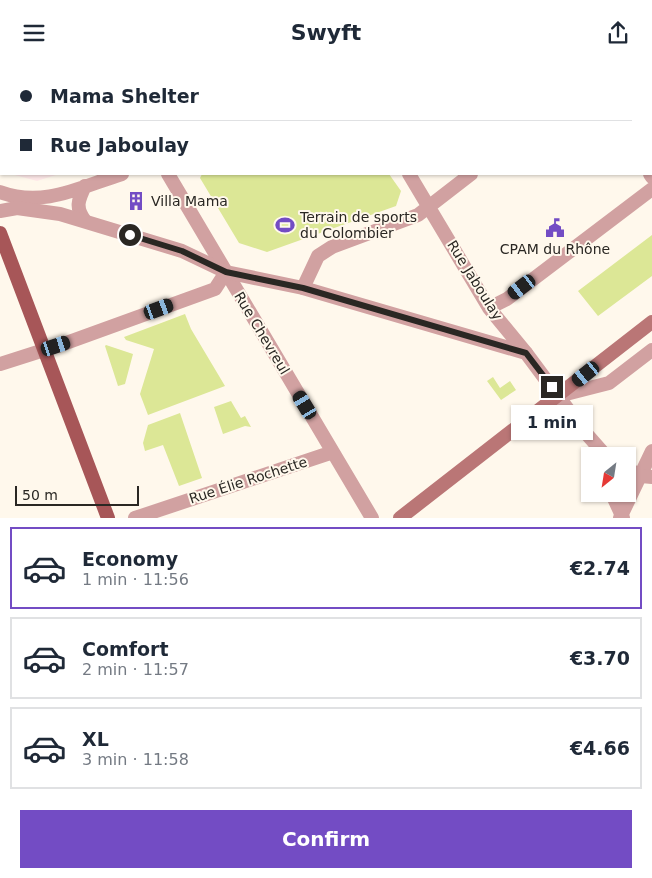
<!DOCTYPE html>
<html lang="en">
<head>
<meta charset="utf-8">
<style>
  body { margin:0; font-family:"DejaVu Sans",sans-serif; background:#f6f6f7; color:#1f2937; height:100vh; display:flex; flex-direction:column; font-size:19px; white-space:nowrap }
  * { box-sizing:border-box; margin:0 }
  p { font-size:16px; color:#747a83 }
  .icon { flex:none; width:28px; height:28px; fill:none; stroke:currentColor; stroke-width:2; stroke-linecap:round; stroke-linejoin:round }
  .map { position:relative; height:453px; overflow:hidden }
  .panel { display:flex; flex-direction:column; background:#fff; flex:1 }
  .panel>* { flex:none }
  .banner { position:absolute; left:0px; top:0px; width:652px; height:110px; box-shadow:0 1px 4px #0004; display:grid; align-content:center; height:110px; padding:0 20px; background:#fff }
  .needle { width:32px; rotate:210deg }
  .tools { position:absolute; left:581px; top:382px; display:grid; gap:10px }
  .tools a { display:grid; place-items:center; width:55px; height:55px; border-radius:0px; background:#fff; box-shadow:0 1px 4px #0004; font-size:25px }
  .scale { position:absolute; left:15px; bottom:12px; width:124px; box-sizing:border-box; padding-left:5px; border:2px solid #2a2723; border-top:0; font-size:14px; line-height:18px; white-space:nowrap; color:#2a2723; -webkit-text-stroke:4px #fff8ec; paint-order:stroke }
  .end { position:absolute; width:22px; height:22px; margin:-11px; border:6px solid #2a2723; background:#fff; box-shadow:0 0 0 2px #fff }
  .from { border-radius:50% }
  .bubble { position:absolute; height:35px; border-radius:0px; background:#fff; box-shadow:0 1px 4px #0004; font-size:16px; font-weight:600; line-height:35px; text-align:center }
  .car { position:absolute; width:15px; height:30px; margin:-15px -8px; border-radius:6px; box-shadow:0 0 4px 1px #0007; background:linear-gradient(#222 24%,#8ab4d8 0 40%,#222 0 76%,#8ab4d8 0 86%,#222 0) }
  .banner b { display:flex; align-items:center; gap:18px; height:48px; font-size:19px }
  .banner b+b { border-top:1px solid #e0e1e3 }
  .banner i { width:12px; height:12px; background:#1f2937 }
  ul { padding:9px 0 0; list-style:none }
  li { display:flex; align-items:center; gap:15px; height:82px; margin:0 10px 8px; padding:0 10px; border:2px solid #e0e1e3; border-radius:0px }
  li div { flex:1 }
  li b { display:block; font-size:19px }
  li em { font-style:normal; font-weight:600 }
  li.current { border-color:#734cc4 }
  li>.icon { width:45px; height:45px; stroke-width:1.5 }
  .primary-button { display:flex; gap:10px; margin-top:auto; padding:10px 20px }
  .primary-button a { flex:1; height:58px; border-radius:0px; background:#734cc4; color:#fff; font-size:20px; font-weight:600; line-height:58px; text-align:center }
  header { display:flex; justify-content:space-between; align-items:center; height:65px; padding:0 20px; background:#fff; font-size:22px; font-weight:600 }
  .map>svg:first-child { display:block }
  .education { fill:#ffe9e9 }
  .green { fill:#dce796 }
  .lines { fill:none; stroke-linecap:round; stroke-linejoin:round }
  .minor { stroke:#d1a1a1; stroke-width:14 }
  .tertiary { stroke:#d1a1a1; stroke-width:14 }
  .secondary { stroke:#ba7676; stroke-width:14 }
  .primary { stroke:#a75658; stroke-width:14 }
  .route { stroke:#2a2723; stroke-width:6 }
  .labels { text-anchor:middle; stroke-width:4; stroke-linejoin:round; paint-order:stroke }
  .poi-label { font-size:14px; fill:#2a2723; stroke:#fff8ec; text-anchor:start }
  .street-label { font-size:14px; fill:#2a2723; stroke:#fff8ec }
</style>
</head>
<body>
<header><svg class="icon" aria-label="menu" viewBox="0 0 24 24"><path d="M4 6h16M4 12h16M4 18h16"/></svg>Swyft<svg class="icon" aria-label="share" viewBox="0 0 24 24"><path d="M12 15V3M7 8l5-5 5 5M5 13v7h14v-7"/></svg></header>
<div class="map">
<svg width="652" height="453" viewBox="0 0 652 453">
  <rect width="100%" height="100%" fill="#fff8ec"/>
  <!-- education -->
  <path class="education" d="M0 0 76 1H1V95Z
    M11 109H59L37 116Z"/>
  <!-- green -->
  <path class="green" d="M202 109H389L401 126 396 141 267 187 239 178 200 113Z
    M652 170V211L598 251 578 226Z
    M185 249 191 264 225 321 148 350 140 329 154 284 126 275 124 272Z
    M106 280 133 289 125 319 118 321 105 281Z
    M493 312 500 323 510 316 516 325 501 335 487 316Z
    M231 336 241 353 245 351 251 362 245 361 223 369 214 342Z
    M180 348 202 413 179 421 163 380 145 386 143 378 148 360Z"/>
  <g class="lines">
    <!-- minor -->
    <path class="minor" d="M341 0V1
      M577 0 578 1
      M424 1 428 0
      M595 1 596 0
      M168 109 372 453
      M409 109 489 243 526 288
      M650 109 652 112
      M0 127C44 143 80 122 122 109
      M85 156C75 143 78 135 85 121
      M303 223 318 191 332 182 418 150 471 109
      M489 243 507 234 652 124
      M0 299 66 278 215 224 226 207
      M558 331 609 318 652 285
      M135 453 333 387
      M620 453 652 386"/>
    <!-- tertiary -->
    <path class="tertiary" d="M0 146 17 143 60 149 182 186 226 207 303 223 526 288 584 366 606 391
      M628 404 641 411 652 412
      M612 429 623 453"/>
    <!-- secondary -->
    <path class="secondary" d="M400 453 652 257"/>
    <!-- primary -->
    <path class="primary" d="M0 168 108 453"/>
  </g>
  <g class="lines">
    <!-- route -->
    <path class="route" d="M130 170 182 186 226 207 303 223 526 288 552 322"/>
  </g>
  <!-- icons -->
  <defs>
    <g id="building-bare" transform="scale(1.5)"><path d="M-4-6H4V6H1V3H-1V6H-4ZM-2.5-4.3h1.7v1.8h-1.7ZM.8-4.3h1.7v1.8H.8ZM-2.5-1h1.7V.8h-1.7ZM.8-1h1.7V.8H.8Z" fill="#734cc4" stroke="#fff8ec" stroke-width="2.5" paint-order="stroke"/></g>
    <g id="stadium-bare" transform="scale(1.5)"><path d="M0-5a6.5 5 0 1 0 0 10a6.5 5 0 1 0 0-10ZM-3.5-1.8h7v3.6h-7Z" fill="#734cc4" stroke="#fff8ec" stroke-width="2.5" paint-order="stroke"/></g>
    <g id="civic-bare" transform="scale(1.5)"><path d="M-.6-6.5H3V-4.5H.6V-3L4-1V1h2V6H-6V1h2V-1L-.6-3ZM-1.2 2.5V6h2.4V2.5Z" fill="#734cc4" stroke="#fff8ec" stroke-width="2.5" paint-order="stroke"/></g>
  </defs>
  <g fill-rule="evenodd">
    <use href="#building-bare" x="136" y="136"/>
    <use href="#stadium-bare" x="285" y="160"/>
    <use href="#civic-bare" x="555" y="163"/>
  </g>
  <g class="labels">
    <!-- poi labels -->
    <g class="poi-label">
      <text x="151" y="141">Villa Mama</text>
      <text x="300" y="157">Terrain de sports<tspan x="300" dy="16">du Colombier</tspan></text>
      <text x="555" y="189" text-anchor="middle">CPAM du Rhône</text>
    </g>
    <!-- street labels -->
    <g class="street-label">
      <text transform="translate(475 215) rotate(58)" y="5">Rue Jaboulay</text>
      <text transform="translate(262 268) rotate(59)" y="5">Rue Chevreul</text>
      <text transform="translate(248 415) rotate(-18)" y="5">Rue Élie Rochette</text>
    </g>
  </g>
</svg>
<div class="tools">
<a><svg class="needle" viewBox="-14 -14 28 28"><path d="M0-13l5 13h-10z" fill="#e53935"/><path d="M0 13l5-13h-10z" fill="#747a83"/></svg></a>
</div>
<div class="scale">50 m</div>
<i class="end from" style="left:130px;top:170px"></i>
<i class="end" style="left:552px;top:322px"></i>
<div class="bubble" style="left:511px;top:340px;width:82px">1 min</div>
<i class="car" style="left:522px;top:222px;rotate:233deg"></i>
<i class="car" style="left:159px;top:244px;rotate:70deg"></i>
<i class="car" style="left:56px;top:281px;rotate:72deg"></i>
<i class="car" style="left:586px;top:309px;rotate:231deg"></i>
<i class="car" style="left:305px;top:340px;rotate:329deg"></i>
<div class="banner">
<b><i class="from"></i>Mama Shelter</b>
<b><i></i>Rue Jaboulay</b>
</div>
</div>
<section class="panel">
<ul>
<li class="current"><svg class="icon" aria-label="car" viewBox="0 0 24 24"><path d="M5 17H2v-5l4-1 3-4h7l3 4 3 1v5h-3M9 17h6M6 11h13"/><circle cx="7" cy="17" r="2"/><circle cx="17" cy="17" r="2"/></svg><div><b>Economy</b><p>1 min · 11:56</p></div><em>€2.74</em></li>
<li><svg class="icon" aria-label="car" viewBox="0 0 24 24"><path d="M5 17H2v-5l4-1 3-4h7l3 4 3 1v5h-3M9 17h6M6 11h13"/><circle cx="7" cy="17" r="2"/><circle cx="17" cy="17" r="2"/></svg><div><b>Comfort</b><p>2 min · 11:57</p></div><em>€3.70</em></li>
<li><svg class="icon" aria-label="car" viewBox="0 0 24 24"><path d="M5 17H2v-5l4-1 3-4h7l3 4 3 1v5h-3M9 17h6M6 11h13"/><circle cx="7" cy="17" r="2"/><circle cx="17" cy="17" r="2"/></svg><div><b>XL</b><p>3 min · 11:58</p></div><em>€4.66</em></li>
</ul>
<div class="primary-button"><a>Confirm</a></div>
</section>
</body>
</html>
